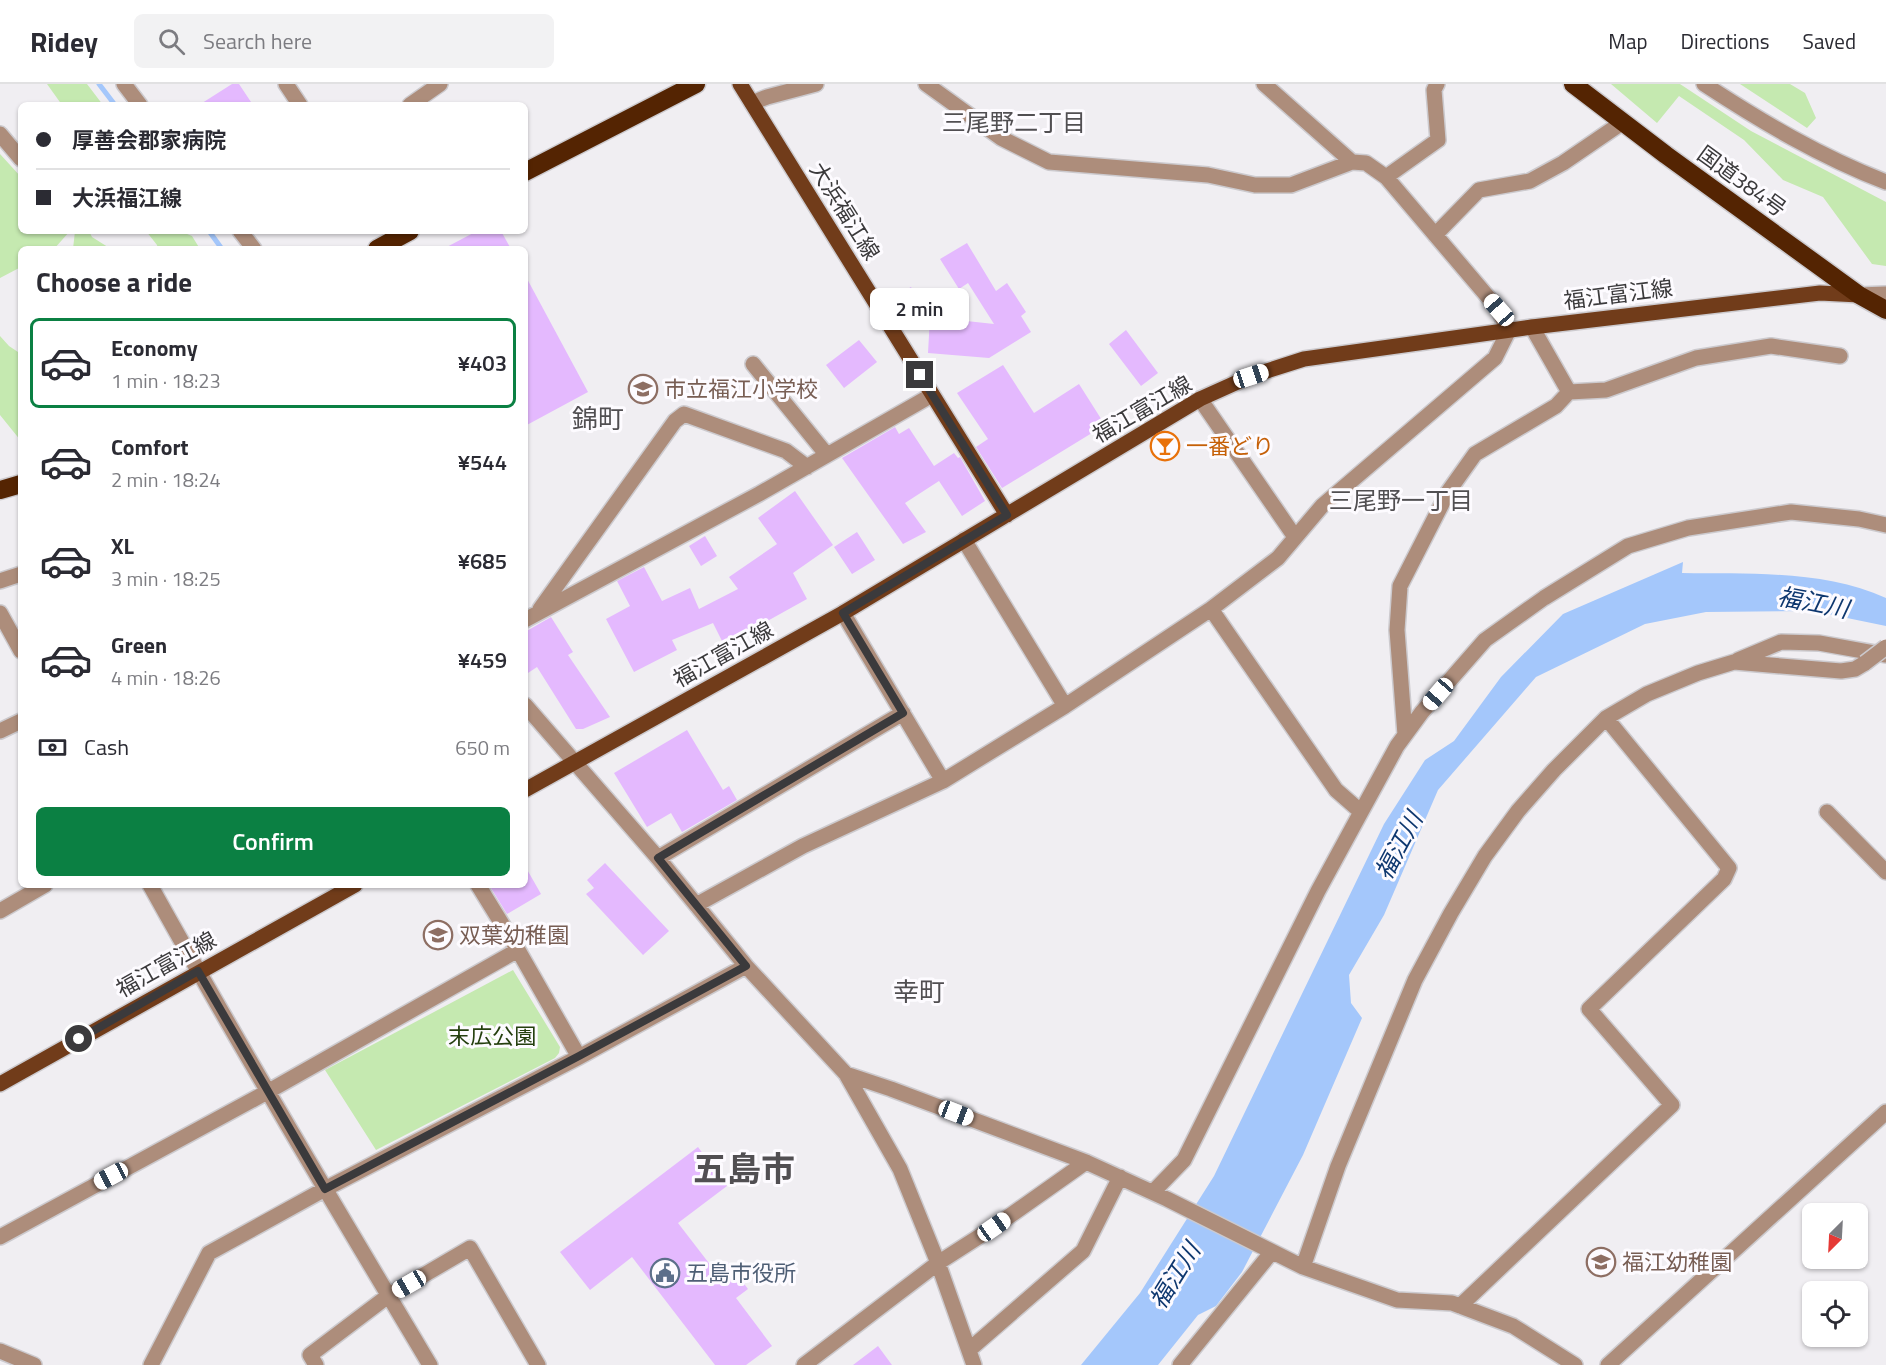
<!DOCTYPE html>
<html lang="en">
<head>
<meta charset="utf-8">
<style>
  body { margin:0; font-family:"Titillium Web","Noto Sans JP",sans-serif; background:#f2f2f3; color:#2b2b33; height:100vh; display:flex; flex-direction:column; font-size:22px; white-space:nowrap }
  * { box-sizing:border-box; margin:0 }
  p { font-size:20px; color:#7c7c81 }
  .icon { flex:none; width:33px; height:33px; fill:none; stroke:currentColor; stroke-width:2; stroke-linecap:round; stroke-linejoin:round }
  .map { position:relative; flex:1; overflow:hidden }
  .panel { position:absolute; left:18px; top:162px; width:510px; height:642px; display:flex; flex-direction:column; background:#fff; border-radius:9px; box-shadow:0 2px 4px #0004 }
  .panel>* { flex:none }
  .banner { position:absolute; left:18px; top:18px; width:510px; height:132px; border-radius:9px; box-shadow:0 2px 4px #0004; display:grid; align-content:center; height:132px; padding:0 18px; background:#fff }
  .needle { width:39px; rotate:204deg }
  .tools { position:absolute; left:1802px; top:1119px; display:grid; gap:12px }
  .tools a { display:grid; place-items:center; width:66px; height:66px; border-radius:9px; background:#fff; box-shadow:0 2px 4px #0004; font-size:30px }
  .end { position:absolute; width:27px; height:27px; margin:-14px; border:8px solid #3b3a3c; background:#fff; box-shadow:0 0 0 3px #fff }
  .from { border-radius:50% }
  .bubble { position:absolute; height:42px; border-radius:9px; background:#fff; box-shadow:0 2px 4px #0004; font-size:20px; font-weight:600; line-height:42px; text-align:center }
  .car { position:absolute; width:18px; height:36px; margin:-18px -9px; border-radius:8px; box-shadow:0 0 4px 2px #0007; background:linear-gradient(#fff 24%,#345 0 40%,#fff 0 76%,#345 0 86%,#fff 0) }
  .banner b { display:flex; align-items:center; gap:21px; height:57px; font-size:22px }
  .banner b+b { border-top:2px solid #e1e1e2 }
  .banner i { width:15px; height:15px; background:#2b2b33 }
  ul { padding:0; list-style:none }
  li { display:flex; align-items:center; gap:18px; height:90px; margin:0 12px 9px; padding:0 6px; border:3px solid transparent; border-radius:9px }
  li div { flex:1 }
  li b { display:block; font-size:22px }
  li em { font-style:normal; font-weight:600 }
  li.selected { border-color:#0b8043 }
  li>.icon { width:54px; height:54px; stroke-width:1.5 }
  h2 { padding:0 18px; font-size:27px; line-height:72px }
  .pay { display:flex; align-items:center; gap:15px; height:66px; padding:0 18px; font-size:22px }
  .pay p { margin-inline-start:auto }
  .button { display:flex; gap:12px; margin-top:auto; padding:12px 18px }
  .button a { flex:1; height:69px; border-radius:9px; background:#0b8043; color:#fff; font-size:24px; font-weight:600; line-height:69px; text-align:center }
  header { display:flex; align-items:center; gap:36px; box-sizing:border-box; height:84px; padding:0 30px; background:#fff; border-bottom:2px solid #e1e1e2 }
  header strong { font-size:28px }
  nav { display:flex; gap:33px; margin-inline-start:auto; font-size:21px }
  .search { width:420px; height:54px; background:#f2f2f3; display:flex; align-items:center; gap:15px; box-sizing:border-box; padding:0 21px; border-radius:9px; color:#7c7c81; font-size:22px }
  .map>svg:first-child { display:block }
  .green { fill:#c5e9b0 }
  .water { fill:#a4c7fb }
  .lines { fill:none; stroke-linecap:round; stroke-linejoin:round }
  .stream { stroke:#a4c7fb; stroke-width:5 }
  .building { fill:#e4b9fe }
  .minor-casing { stroke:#cccace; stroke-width:18 }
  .major-casing { stroke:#cccace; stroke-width:18 }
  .highway-casing { stroke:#cccace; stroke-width:21 }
  .minor { stroke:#ad8d7b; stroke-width:15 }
  .major { stroke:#713c1a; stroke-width:15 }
  .highway { stroke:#542402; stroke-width:18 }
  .minor-bridge-casing { stroke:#cccace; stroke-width:18; stroke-linecap:butt }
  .minor-bridge { stroke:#ad8d7b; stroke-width:15 }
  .route { stroke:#3b3a3c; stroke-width:8 }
  .labels { text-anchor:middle; stroke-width:6; stroke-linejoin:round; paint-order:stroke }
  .street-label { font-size:22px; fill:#3b3a3c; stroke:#fdfbff }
  .education-label { font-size:22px; fill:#785e54; stroke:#fdfbff; text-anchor:start }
  .food-label { font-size:22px; fill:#c56008; stroke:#fdfbff; text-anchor:start }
  .park-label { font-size:22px; fill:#243f0e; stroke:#fdfbff }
  .service-label { font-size:22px; fill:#4e5e75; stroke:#fdfbff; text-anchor:start }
  .neighbourhood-label { font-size:24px; fill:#514f52; stroke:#fdfbff }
  .water-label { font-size:24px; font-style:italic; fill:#0e376f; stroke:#fdfbff }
  .quarter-label { font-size:26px; fill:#514f52; stroke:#fdfbff }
  .town-label { font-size:34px; font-weight:bold; fill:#514f52; stroke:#fdfbff }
</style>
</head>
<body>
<header>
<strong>Ridey</strong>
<div class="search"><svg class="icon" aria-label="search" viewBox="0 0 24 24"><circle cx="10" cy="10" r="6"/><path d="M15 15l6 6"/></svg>Search here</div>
<nav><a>Map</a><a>Directions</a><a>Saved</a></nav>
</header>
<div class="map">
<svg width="1886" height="1281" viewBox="0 0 1886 1281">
  <rect width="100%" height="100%" fill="#f0eef2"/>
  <!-- green -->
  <path class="green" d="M47 0H87L103 21H62Z
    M1611 0H1680L1751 47 1886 118V182L1872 180 1823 113 1783 96 1744 56 1679 12 1657 39Z
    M1740 0H1790L1805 9 1816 34 1807 44Z
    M0 70 21 93V147H70L54 165H21V183L0 194Z
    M75 147H89L92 153 111 165H73Z
    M146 147H180L192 152 200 165H158L157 161Z
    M0 252 9 262 21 270V357L0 331Z
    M513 886 560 963 559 969 555 974 376 1066 325 986Z"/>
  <!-- water -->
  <path class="water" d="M1683 478 1682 489C1749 490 1824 486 1886 514V542L1813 527 1706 528 1645 540 1536 593 1438 706 1384 831 1349 891 1351 919 1362 934 1303 1071 1242 1188 1216 1222 1198 1231 1158 1281H1081L1140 1209 1214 1092 1384 740 1425 676 1454 657 1501 593 1563 530Z"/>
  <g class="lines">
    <!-- stream -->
    <path class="stream" d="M99 0 115 21
      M209 147 222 165"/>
  </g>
  <!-- building -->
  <path class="building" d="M232 0H239L253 21H199Z
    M477 147H501L511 165H443Z
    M967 159 996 207 1007 199 1026 228 1021 232 1031 248 989 274 928 269 930 233 994 240 968 199 959 205 940 175Z
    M525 191 588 308 525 342Z
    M911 203 925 227 908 237 892 214Z
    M1126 246 1158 289 1141 302 1109 260Z
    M859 256 877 278 844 304 826 281Z
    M1003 281 1034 329 1079 300 1105 341 1002 404 976 363 988 355 957 309Z
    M895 343 899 350 909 344 934 382 954 369 958 374 960 373 985 417 962 432 939 397 905 419 926 448 903 460 842 374Z
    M795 407 833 461 793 489 807 515 724 561 713 539 672 556 677 566 634 588 606 535 630 522 617 497 644 483 662 517 690 504 699 525 738 505 729 493 777 460 758 434Z
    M857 448 875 476 852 490 834 463Z
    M705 452 717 472 701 482 689 462Z
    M551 533 573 568 568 571 610 633 583 645H576L537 583 525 591V548Z
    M687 646 723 706 729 702 737 716 682 748 671 729 647 743 614 689Z
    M605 779 669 847 643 871 586 810 594 804 587 796Z
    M525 782 541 810 507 830 489 801H525Z
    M698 1063 727 1102 678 1139 715 1187 727 1177 748 1205 736 1214 772 1262 746 1281H715L632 1173 590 1206 560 1168Z
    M878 1262 892 1281H853Z"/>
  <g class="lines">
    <!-- minor casing -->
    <g class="minor-casing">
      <path id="minor" d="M124 0 140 21
        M286 0 300 21
        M1264 0 1352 78
        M1704 0C1762 38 1821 73 1886 98
        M752 19 767 13 816 0
        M410 21 440 0
        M0 50 21 75
        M1386 93 1438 56 1434 6 1437 0
        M240 147 254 165
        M1435 151 1479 106 1530 97 1563 79 1623 38
        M1859 211 1886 210
        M1532 243 1569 308 1606 306 1696 274 1771 262 1840 272
        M753 280 827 371
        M1200 315 1295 453
        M964 456 1065 622
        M0 497 21 490
        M540 525 675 337 684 330 786 367 807 383
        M1211 525 1336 706 1360 727
        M0 529 21 567
        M843 529 943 697
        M525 536 759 410 932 311
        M1738 576 1781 558 1819 559 1886 571
        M525 621 658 774 746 882 846 990 900 1085 938 1179 974 1281
        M0 647 21 637
        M1405 651 1397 546 1400 502 1448 408 1475 370 1556 322 1569 308
        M1827 728 1886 788
        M658 774 903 629
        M150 801C240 963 335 1122 430 1281
        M478 801 518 866 579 973
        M696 821 803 762 943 697 1065 622 1211 525 1278 474 1322 422 1495 274 1508 248 1499 226 1386 93 1366 79 1352 78 1291 101H1255L1208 91 1049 78 1001 54 926 0
        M0 827 45 801
        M846 990 891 1005 1086 1078 1167 1115 1303 1183 1397 1216 1452 1219 1513 1242 1575 1281
        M1153 1108 1184 1076 1318 807 1397 662 1422 628 1485 556 1544 514 1628 462 1688 444 1791 428 1859 435 1886 441
        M0 1153 269 1007 518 866
        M1303 1183 1338 1082 1415 896 1451 829 1485 772 1518 727 1554 686 1606 634 1647 610 1698 589 1734 578 1841 587 1855 585 1865 579
        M1460 1222 1672 1021 1589 925 1724 795 1729 784 1606 634
        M969 1266 1083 1167 1120 1093
        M0 1267 34 1281
        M151 1281 209 1169 325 1105 579 973 746 882
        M316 1281 310 1271 388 1212 470 1164 538 1281
        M804 1281 938 1179 994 1143 1086 1078
        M1180 1281 1271 1169
        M1608 1281 1886 1028"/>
    </g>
    <!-- major casing -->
    <g class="major-casing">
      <path id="major" d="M740 0 1007 431
        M525 706 843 529 1200 315 1251 292 1304 275 1532 243 1820 209 1859 211
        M0 1000 355 801"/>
    </g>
    <!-- highway casing -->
    <g class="highway-casing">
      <path id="highway" d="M1573 0 1666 71 1859 211 1886 226
        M525 88 696 0
        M377 165 410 147
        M0 406 21 400"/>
    </g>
    <!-- minor -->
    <use href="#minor" class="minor"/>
    <!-- major -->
    <use href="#major" class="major"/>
    <!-- highway -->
    <use href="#highway" class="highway"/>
    <!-- minor-bridge casing -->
    <g class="minor-bridge-casing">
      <path id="minor-bridge" d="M1865 579 1886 563"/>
    </g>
    <!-- minor-bridge -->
    <use href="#minor-bridge" class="minor-bridge"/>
  </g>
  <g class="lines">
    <!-- route -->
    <path class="route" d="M79 955 198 887 325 1105 579 972 746 882 658 774 903 629 843 529 1007 431 920 291"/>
  </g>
  <!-- icons -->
  <defs>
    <g id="school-ring" transform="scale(1.5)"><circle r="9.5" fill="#fdfbff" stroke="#8d6e63" stroke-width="1.5"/><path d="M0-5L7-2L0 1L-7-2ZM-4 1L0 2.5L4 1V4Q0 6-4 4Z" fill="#8d6e63"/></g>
    <g id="bar-ring" transform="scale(1.5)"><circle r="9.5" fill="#fdfbff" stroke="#e8710a" stroke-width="1.5"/><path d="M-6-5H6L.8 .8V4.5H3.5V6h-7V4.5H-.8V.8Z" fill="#e8710a"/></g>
    <g id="civic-ring" transform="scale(1.5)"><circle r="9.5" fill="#fdfbff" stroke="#5c6f8a" stroke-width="1.5"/><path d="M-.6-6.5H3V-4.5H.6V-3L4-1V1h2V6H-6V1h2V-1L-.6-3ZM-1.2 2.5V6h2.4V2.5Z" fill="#5c6f8a"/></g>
  </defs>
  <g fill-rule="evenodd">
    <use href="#school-ring" x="643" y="305"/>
    <use href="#bar-ring" x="1165" y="362"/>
    <use href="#school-ring" x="438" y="851"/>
    <use href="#school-ring" x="1601" y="1178"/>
    <use href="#civic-ring" x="665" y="1189"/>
  </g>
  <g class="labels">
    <!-- street labels -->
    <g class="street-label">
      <text transform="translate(1742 97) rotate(36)" y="8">国道384号</text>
      <text transform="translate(845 127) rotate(58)" y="8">大浜福江線</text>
      <text transform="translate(1618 210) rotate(-7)" y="8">福江富江線</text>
      <text transform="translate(1142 325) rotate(-30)" y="8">福江富江線</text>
      <text transform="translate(723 570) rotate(-29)" y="8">福江富江線</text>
      <text transform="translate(166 880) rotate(-29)" y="8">福江富江線</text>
    </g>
    <!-- education labels -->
    <g class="education-label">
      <text x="664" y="313">市立福江小学校</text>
      <text x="459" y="859">双葉幼稚園</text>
      <text x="1622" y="1186">福江幼稚園</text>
    </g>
    <!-- food labels -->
    <g class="food-label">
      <text x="1186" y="370">一番どり</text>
    </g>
    <!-- park labels -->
    <g class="park-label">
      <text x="492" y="960">末広公園</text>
    </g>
    <!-- service labels -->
    <g class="service-label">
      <text x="686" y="1197">五島市役所</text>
    </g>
    <!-- neighbourhood labels -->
    <g class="neighbourhood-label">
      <text x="1014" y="47">三尾野二丁目</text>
      <text x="1401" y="425">三尾野一丁目</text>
    </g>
    <!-- water labels -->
    <g class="water-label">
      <text transform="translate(1813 519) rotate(11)" y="8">福江川</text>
      <text transform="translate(1399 762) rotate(-62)" y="8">福江川</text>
      <text transform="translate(1175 1192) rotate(-58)" y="8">福江川</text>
    </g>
    <!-- quarter labels -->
    <g class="quarter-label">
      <text x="598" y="344">錦町</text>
      <text x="919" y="917">幸町</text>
    </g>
    <!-- town labels -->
    <g class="town-label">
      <text x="744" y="1097">五島市</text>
    </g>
  </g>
</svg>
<div class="tools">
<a><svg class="needle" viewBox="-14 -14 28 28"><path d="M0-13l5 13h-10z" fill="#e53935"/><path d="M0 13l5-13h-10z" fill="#7c7c81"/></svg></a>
<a><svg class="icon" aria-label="locate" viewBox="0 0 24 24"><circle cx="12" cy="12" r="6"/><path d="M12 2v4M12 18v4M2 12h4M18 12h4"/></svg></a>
</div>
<i class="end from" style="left:79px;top:955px"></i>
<i class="end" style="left:920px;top:291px"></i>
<div class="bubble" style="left:870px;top:204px;width:99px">2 min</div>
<i class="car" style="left:1499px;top:226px;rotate:319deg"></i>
<i class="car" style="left:1251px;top:292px;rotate:72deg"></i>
<i class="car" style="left:1438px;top:610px;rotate:221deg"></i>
<i class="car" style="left:956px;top:1029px;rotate:111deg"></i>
<i class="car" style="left:111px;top:1092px;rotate:242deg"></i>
<i class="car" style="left:994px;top:1143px;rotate:55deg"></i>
<i class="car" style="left:409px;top:1200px;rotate:240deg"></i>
<div class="banner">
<b><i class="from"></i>厚善会郡家病院</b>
<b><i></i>大浜福江線</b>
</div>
<section class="panel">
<h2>Choose a ride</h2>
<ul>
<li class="selected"><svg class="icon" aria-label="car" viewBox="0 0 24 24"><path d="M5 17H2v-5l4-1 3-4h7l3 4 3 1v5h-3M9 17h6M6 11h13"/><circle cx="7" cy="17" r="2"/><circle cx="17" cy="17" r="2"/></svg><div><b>Economy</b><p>1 min · 18:23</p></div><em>¥403</em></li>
<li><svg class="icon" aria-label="car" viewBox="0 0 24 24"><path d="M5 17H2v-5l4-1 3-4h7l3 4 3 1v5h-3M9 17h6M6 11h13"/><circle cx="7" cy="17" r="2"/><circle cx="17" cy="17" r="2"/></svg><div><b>Comfort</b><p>2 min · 18:24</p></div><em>¥544</em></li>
<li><svg class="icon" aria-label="car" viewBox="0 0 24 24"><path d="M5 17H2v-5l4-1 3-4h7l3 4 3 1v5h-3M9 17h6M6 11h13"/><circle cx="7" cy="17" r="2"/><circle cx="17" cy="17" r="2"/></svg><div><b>XL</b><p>3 min · 18:25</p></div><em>¥685</em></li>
<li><svg class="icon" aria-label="car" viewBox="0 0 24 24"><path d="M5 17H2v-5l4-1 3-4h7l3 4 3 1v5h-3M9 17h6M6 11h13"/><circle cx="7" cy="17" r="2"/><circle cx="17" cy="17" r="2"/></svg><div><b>Green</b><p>4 min · 18:26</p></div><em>¥459</em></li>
</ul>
<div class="pay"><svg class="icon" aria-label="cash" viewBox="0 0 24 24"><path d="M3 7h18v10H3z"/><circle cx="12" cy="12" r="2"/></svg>Cash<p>650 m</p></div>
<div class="button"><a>Confirm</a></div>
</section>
</div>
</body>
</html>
